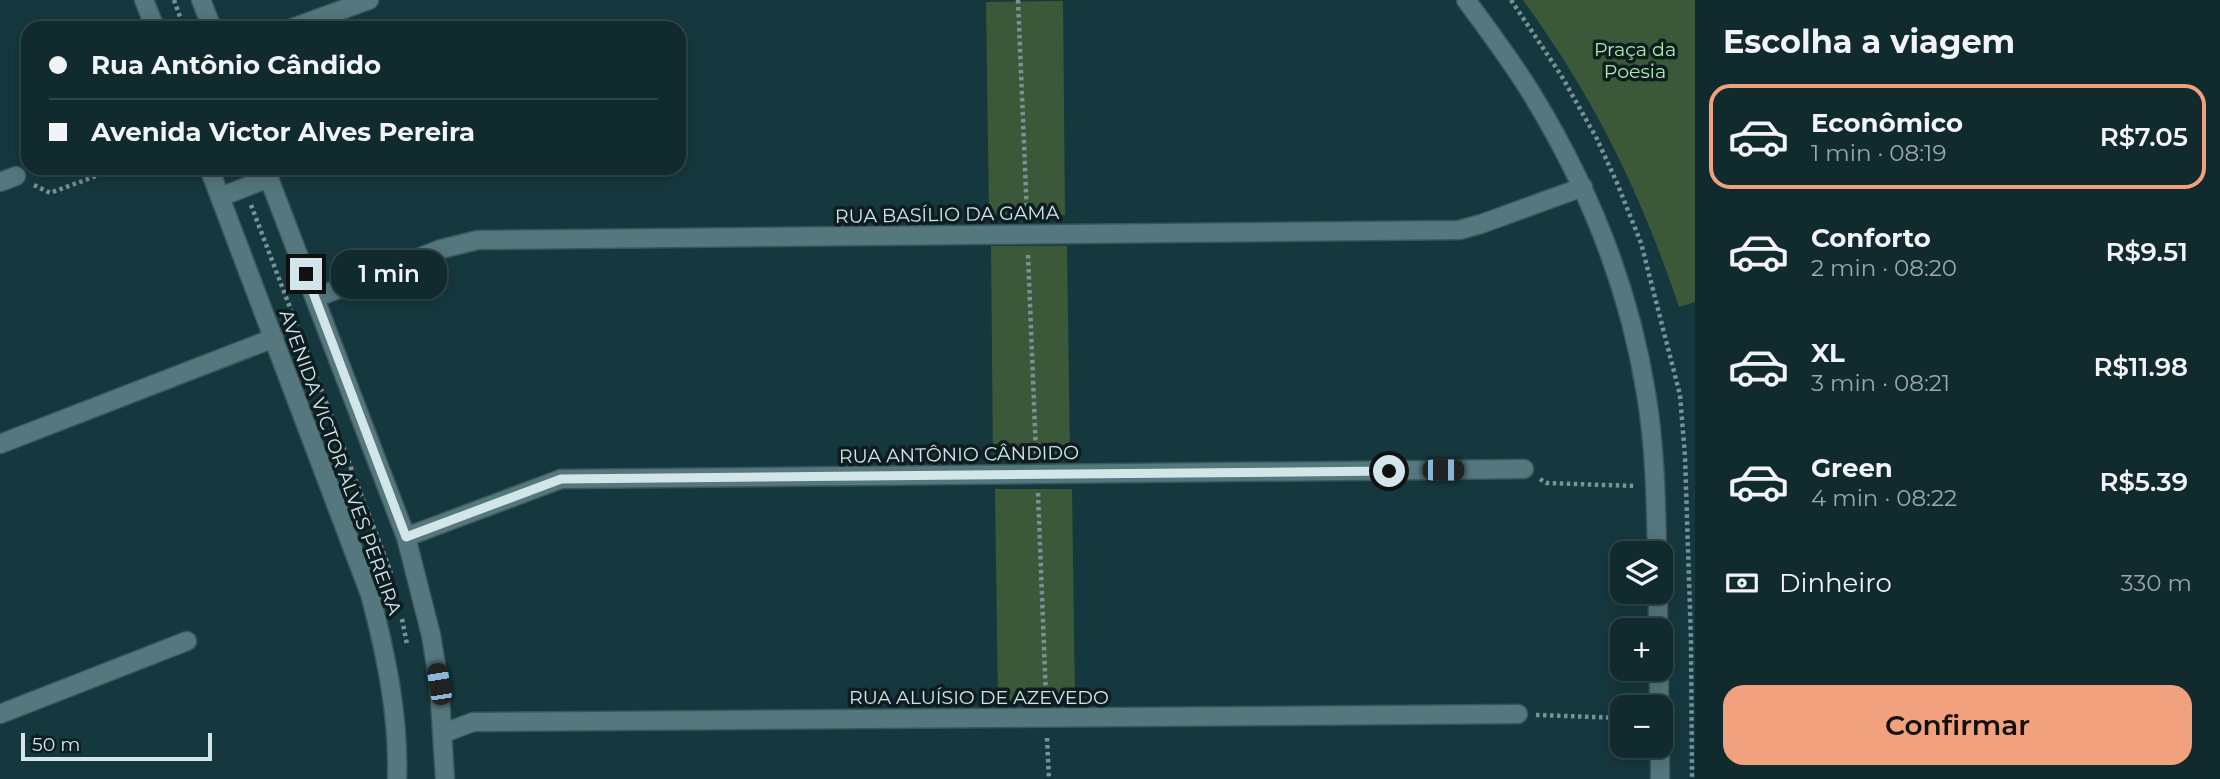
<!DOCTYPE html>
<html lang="pt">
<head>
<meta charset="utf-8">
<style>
  body { margin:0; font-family:Montserrat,sans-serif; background:#193236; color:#f1f3f6; height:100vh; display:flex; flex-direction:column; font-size:26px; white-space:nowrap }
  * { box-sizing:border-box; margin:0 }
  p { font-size:23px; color:#9ca7aa }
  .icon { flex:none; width:38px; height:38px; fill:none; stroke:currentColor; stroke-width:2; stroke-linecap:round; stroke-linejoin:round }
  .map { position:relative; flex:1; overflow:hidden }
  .drawer { display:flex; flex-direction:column; background:#102a2e; width:525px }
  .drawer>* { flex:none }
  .banner { position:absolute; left:21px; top:21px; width:665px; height:154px; border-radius:21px; box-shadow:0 4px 18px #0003,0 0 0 2px #30464a; display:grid; align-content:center; height:154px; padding:0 28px; background:#102a2e }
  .fabs { position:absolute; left:1610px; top:541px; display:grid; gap:14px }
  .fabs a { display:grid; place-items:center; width:63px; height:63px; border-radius:14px; background:#102a2e; box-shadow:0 4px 18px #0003,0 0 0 2px #30464a; font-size:35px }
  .scale { position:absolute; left:21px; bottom:18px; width:191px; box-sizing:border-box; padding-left:7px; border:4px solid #d2e5e8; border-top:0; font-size:19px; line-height:24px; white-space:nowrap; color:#d2e5e8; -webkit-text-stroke:5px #0e1d1f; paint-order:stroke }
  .end { position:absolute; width:32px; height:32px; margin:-16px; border:9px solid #d2e5e8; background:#111; box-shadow:0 0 0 4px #111 }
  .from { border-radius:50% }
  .bubble { position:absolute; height:49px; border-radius:21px; background:#102a2e; box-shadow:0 4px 18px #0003,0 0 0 2px #30464a; font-size:23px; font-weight:600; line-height:49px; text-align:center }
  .car { position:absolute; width:21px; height:42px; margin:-21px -10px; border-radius:9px; box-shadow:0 0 5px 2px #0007; background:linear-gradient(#222 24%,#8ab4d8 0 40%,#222 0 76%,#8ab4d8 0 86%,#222 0) }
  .banner b { display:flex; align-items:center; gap:24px; height:66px; font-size:26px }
  .banner b+b { border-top:2px solid #30464a }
  .banner i { width:18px; height:18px; background:#f1f3f6 }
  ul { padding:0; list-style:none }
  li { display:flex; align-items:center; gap:21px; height:105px; margin:0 14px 10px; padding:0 14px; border:4px solid transparent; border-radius:21px }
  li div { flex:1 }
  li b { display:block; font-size:26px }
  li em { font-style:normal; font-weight:600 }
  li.selected { border-color:#f2a17e }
  li>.icon { width:63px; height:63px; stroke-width:1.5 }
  h2 { padding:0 28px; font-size:32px; line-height:84px }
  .pay { display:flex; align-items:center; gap:18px; height:77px; padding:0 28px; font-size:26px }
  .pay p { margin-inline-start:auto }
  .cta { display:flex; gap:14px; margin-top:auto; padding:14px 28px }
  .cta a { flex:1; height:80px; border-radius:21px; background:#f2a17e; color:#111; font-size:28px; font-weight:600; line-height:80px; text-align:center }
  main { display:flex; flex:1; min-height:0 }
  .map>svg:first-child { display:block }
  .green { fill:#3b5939 }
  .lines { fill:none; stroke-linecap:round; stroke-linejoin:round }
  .minor-casing { stroke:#3b565b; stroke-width:21 }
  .path { stroke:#789297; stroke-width:4.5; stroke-dasharray:3.5 3.5; stroke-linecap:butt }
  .minor { stroke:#54787e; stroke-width:18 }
  .route { stroke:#d2e5e8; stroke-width:9 }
  .labels { text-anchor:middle; stroke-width:7; stroke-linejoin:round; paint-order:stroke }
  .park-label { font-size:19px; fill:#afe9ab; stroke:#0e1d1f }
  .street-label { font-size:19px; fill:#d2e5e8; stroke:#0e1d1f }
</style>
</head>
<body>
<main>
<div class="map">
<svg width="1695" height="779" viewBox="0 0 1695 779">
  <rect width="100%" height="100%" fill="#15383e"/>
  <!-- green -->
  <path class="green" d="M1523 0H1695V302L1679 307C1640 191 1595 99 1523 0Z
    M1063 1 1065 215H989L986 2Z
    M991 246H1067L1070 459 993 460Z
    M995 489H1072L1075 702 998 703Z"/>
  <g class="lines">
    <!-- minor casing -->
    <g class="minor-casing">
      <path id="minor" d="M144 0 155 28
        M201 0 212 28
        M1466 0C1489 31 1513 63 1533 96 1589 188 1629 287 1646 393 1655 446 1656 500 1657 553
        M292 28 369 0
        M209 168 370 594C386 654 399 716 397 779
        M265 168 406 537 431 635 439 684 445 779
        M0 182 16 176
        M220 197 269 178
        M315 298 441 249 478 240 1459 230 1481 224 1583 187
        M0 444 274 338
        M406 537 561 479 1524 469
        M1658 592V630
        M1659 668V707
        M0 714 187 641
        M444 733 473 722 1518 714
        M1660 746V779"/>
    </g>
    <!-- path -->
    <path class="path" d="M174 0 184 28
      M1018 0 1027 215
      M1511 0 1561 75 1597 139 1617 183 1641 243 1680 395 1685 456 1691 641 1692 779
      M34 185 50 193 118 168
      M251 205 391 573
      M1028 255 1036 453
      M1540 479 1546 483 1635 486
      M1038 493 1046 698
      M402 619 407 644
      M1536 715 1622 718
      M1047 738 1049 779"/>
    <!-- minor -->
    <use href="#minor" class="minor"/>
  </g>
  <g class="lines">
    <!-- route -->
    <path class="route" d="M306 274 406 537 561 479 1389 471"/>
  </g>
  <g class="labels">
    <!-- park labels -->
    <g class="park-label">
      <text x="1635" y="56">Praça da<tspan x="1635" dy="22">Poesia</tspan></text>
    </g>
    <!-- street labels -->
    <g class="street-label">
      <text transform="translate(947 214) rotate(-1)" y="7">RUA BASÍLIO DA GAMA</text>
      <text transform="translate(959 454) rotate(-1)" y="7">RUA ANTÔNIO CÂNDIDO</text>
      <text transform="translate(341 462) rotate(70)" y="7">AVENIDA VICTOR ALVES PEREIRA</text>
      <text x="979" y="704">RUA ALUÍSIO DE AZEVEDO</text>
    </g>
  </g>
</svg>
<div class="fabs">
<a><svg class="icon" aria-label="layers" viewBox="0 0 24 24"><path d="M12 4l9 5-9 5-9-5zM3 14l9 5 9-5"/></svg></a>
<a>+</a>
<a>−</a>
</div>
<div class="scale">50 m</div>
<i class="end from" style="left:1389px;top:471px"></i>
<i class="end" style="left:306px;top:274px"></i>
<div class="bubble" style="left:331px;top:250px;width:116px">1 min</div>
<i class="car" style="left:1443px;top:470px;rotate:90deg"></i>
<i class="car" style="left:439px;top:684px;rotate:351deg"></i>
<div class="banner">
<b><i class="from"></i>Rua Antônio Cândido</b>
<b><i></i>Avenida Victor Alves Pereira</b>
</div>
</div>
<section class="drawer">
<h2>Escolha a viagem</h2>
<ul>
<li class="selected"><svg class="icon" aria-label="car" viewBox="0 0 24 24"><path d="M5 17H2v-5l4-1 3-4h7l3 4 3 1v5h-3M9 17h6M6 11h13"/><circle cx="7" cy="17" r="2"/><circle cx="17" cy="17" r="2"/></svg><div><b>Econômico</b><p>1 min · 08:19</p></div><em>R$7.05</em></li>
<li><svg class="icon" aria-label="car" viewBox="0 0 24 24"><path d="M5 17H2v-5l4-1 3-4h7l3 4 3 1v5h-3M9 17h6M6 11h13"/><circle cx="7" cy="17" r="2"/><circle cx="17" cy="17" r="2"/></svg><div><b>Conforto</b><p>2 min · 08:20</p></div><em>R$9.51</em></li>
<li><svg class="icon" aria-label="car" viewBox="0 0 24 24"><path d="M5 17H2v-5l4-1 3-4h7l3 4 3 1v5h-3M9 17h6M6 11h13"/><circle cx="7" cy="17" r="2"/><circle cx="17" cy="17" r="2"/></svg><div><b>XL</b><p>3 min · 08:21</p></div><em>R$11.98</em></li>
<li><svg class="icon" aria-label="car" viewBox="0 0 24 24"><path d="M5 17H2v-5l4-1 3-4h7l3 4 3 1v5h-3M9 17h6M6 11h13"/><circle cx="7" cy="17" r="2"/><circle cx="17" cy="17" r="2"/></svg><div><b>Green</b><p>4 min · 08:22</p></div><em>R$5.39</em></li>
</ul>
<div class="pay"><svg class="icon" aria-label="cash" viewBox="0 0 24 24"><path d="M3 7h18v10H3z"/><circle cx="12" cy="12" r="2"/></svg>Dinheiro<p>330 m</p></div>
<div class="cta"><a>Confirmar</a></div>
</section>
</main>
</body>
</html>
